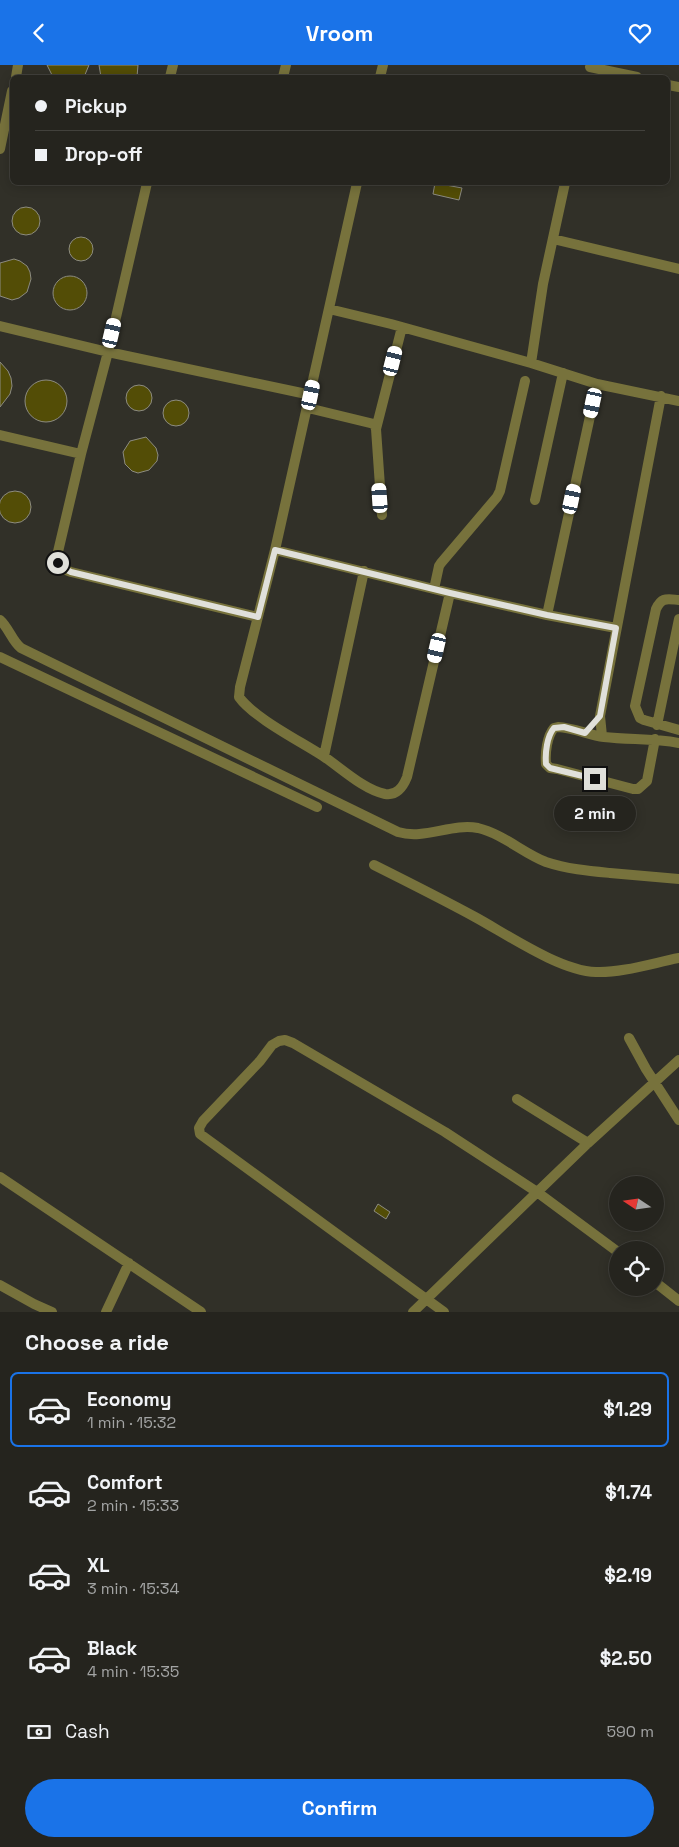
<!DOCTYPE html>
<html lang="en">
<head>
<meta charset="utf-8">
<style>
  body { margin:0; font-family:"Space Grotesk",sans-serif; background:#31302b; color:#f1f3f6; height:100vh; display:flex; flex-direction:column; font-size:19px; white-space:nowrap }
  * { box-sizing:border-box; margin:0 }
  p { font-size:16px; color:#a3a4a4 }
  .icon { flex:none; width:28px; height:28px; fill:none; stroke:currentColor; stroke-width:2; stroke-linecap:round; stroke-linejoin:round }
  .map { position:relative; height:1247px; overflow:hidden }
  .drawer { display:flex; flex-direction:column; background:#25241e; flex:1 }
  .drawer>* { flex:none }
  .hud { position:absolute; left:10px; top:10px; width:660px; height:110px; border-radius:8px; box-shadow:0 2px 12px #0003,0 0 0 1px #42413c; display:grid; align-content:center; height:110px; padding:0 25px; background:#25241e }
  .needle { width:32px; rotate:283deg }
  .fabs { position:absolute; left:609px; top:1111px; display:grid; gap:10px }
  .fabs a { display:grid; place-items:center; width:55px; height:55px; border-radius:50%; background:#25241e; box-shadow:0 2px 12px #0003,0 0 0 1px #42413c; font-size:25px }
  .end { position:absolute; width:22px; height:22px; margin:-11px; border:6px solid #e0e0da; background:#111; box-shadow:0 0 0 2px #111 }
  .from { border-radius:50% }
  .bubble { position:absolute; height:35px; border-radius:18px; background:#25241e; box-shadow:0 2px 12px #0003,0 0 0 1px #42413c; font-size:16px; font-weight:700; line-height:35px; text-align:center }
  .car { position:absolute; width:15px; height:30px; margin:-15px -8px; border-radius:6px; box-shadow:0 0 4px 1px #0007; background:linear-gradient(#fff 24%,#345 0 40%,#fff 0 76%,#345 0 86%,#fff 0) }
  .hud b { display:flex; align-items:center; gap:18px; height:48px; font-size:19px }
  .hud b+b { border-top:1px solid #42413c }
  .hud i { width:12px; height:12px; background:#f1f3f6 }
  ul { padding:0; list-style:none }
  li { display:flex; align-items:center; gap:15px; height:75px; margin:0 10px 8px; padding:0 15px; border:2px solid transparent; border-radius:8px }
  li div { flex:1 }
  li b { display:block; font-size:19px }
  li em { font-style:normal; font-weight:700 }
  li.on { border-color:#1a73e8 }
  li>.icon { width:45px; height:45px; stroke-width:1.5 }
  h2 { padding:0 25px; font-size:22px; line-height:60px }
  .pay { display:flex; align-items:center; gap:12px; height:55px; padding:0 25px; font-size:19px }
  .pay p { margin-inline-start:auto }
  .cta { display:flex; gap:10px; margin-top:auto; padding:10px 25px }
  .cta a { flex:1; height:58px; border-radius:30px; background:#1a73e8; color:#fff; font-size:20px; font-weight:700; line-height:58px; text-align:center }
  header { display:flex; justify-content:space-between; align-items:center; height:65px; padding:0 25px; background:#1a73e8; color:#fff; font-size:22px; font-weight:700 }
  .map>svg:first-child { display:block }
  .building { fill:#534d06; stroke:#8c8b81 }
  .lines { fill:none; stroke-linecap:round; stroke-linejoin:round }
  .minor { stroke:#77723c; stroke-width:10 }
  .route { stroke:#e0e0da; stroke-width:6 }
</style>
</head>
<body>
<header><svg class="icon" aria-label="back" viewBox="0 0 24 24"><path d="M15 5l-7 7 7 7"/></svg>Vroom<svg class="icon" aria-label="heart" viewBox="0 0 24 24"><path d="M12 20l-8-8c-3-5 5-10 8-4 3-6 11-1 8 4z"/></svg></header>
<div class="map">
<svg width="679" height="1247" viewBox="0 0 679 1247">
  <rect width="100%" height="100%" fill="#313028"/>
  <!-- building -->
  <path class="building" d="M47 0H89L84 12H53Z
    M99 0H138L137 12H101Z
    M435 118 462 123 459 135 433 129Z
    M12 156a14 14 0 1 1 28 0a14 14 0 1 1-28 0Z
    M69 184a12 12 0 1 1 24 0a12 12 0 1 1-24 0Z
    M14 194 20 196 27 201 30 207 31 214 27 227 19 233 12 235 0 231V198Z
    M53 228a17 17 0 1 1 34 0a17 17 0 1 1-34 0Z
    M0 297 8 306 11 313 12 321 10 329 0 342Z
    M25 336a21 21 0 1 1 42 0a21 21 0 1 1-42 0Z
    M126 333a13 13 0 1 1 26 0a13 13 0 1 1-26 0Z
    M163 348a13 13 0 1 1 26 0a13 13 0 1 1-26 0Z
    M146 372 156 383 158 390 157 396 149 405 138 408 132 406 125 399 123 387 130 376Z
    M-1 442a16 16 0 1 1 32 0a16 16 0 1 1-32 0Z
    M378 1139 390 1147 386 1154 374 1146Z"/>
  <g class="lines">
    <!-- minor -->
    <path class="minor" d="M590 2 637 12
      M16 12 18 0
      M170 12 173 0
      M283 12 286 0
      M380 12 383 0
      M668 20 679 22
      M0 84 12 26
      M147 118 108 287 81 389 57 491C58 501 62 504 71 507L258 552
      M357 118 275 485 240 622 239 632C254 653 300 676 323 691 341 703 364 725 385 729 397 731 403 722 407 712L450 528
      M553 174 679 204
      M329 244 391 259 531 298 597 319 679 336
      M0 261 108 287 311 330
      M531 298 543 219 565 118
      M308 343 374 359 376 364 382 450
      M376 364 402 262
      M0 370 81 389
      M535 435 563 308
      M275 485 450 528 547 550 616 563
      M434 524 439 501 441 498 497 432 500 426 525 316
      M679 535C666 534 662 532 656 544L635 641 640 653 644 655 679 665
      M547 550 597 319
      M0 555C9 563 12 576 21 583L398 767C425 775 451 758 478 763 503 769 523 788 546 797 567 804 589 806 610 808 633 810 656 812 679 814
      M0 592 317 742
      M657 660 679 554
      M602 671 600 651 661 331
      M655 674 647 716 638 724H633L557 704 550 703 546 699C545 688 547 671 554 663L558 662C574 663 589 670 604 672 629 675 654 673 679 678
      M324 691 364 506
      M374 800C408 817 442 834 475 852 508 870 560 906 596 907 622 908 653 898 679 893
      M629 973 646 1004 679 1055
      M517 1034 588 1078
      M0 1112 201 1247
      M655 1217 679 1236
      M0 1220 34 1239 52 1247
      M106 1247 129 1198
      M413 1247 588 1078 679 995
      M444 1247 200 1069 199 1063 203 1056 260 996 272 980 279 976 285 975 293 978 445 1067 537 1127 618 1187"/>
  </g>
  <g class="lines">
    <!-- route -->
    <path class="route" d="M58 498 61 502 71 507 258 552 275 485 450 528 547 550 616 563 600 651 585 668 564 662 554 663C547 671 545 688 546 699L550 703 595 714"/>
  </g>
</svg>
<div class="fabs">
<a><svg class="needle" viewBox="-14 -14 28 28"><path d="M0-13l5 13h-10z" fill="#e53935"/><path d="M0 13l5-13h-10z" fill="#a3a4a4"/></svg></a>
<a><svg class="icon" aria-label="locate" viewBox="0 0 24 24"><circle cx="12" cy="12" r="6"/><path d="M12 2v4M12 18v4M2 12h4M18 12h4"/></svg></a>
</div>
<i class="end from" style="left:58px;top:498px"></i>
<i class="end" style="left:595px;top:714px"></i>
<div class="bubble" style="left:554px;top:731px;width:82px">2 min</div>
<i class="car" style="left:112px;top:268px;rotate:13deg"></i>
<i class="car" style="left:393px;top:296px;rotate:14deg"></i>
<i class="car" style="left:311px;top:330px;rotate:12deg"></i>
<i class="car" style="left:593px;top:338px;rotate:192deg"></i>
<i class="car" style="left:380px;top:433px;rotate:356deg"></i>
<i class="car" style="left:572px;top:434px;rotate:12deg"></i>
<i class="car" style="left:437px;top:583px;rotate:193deg"></i>
<div class="hud">
<b><i class="from"></i>Pickup</b>
<b><i></i>Drop-off</b>
</div>
</div>
<section class="drawer">
<h2>Choose a ride</h2>
<ul>
<li class="on"><svg class="icon" aria-label="car" viewBox="0 0 24 24"><path d="M5 17H2v-5l4-1 3-4h7l3 4 3 1v5h-3M9 17h6M6 11h13"/><circle cx="7" cy="17" r="2"/><circle cx="17" cy="17" r="2"/></svg><div><b>Economy</b><p>1 min · 15:32</p></div><em>$1.29</em></li>
<li><svg class="icon" aria-label="car" viewBox="0 0 24 24"><path d="M5 17H2v-5l4-1 3-4h7l3 4 3 1v5h-3M9 17h6M6 11h13"/><circle cx="7" cy="17" r="2"/><circle cx="17" cy="17" r="2"/></svg><div><b>Comfort</b><p>2 min · 15:33</p></div><em>$1.74</em></li>
<li><svg class="icon" aria-label="car" viewBox="0 0 24 24"><path d="M5 17H2v-5l4-1 3-4h7l3 4 3 1v5h-3M9 17h6M6 11h13"/><circle cx="7" cy="17" r="2"/><circle cx="17" cy="17" r="2"/></svg><div><b>XL</b><p>3 min · 15:34</p></div><em>$2.19</em></li>
<li><svg class="icon" aria-label="car" viewBox="0 0 24 24"><path d="M5 17H2v-5l4-1 3-4h7l3 4 3 1v5h-3M9 17h6M6 11h13"/><circle cx="7" cy="17" r="2"/><circle cx="17" cy="17" r="2"/></svg><div><b>Black</b><p>4 min · 15:35</p></div><em>$2.50</em></li>
</ul>
<div class="pay"><svg class="icon" aria-label="cash" viewBox="0 0 24 24"><path d="M3 7h18v10H3z"/><circle cx="12" cy="12" r="2"/></svg>Cash<p>590 m</p></div>
<div class="cta"><a>Confirm</a></div>
</section>
</body>
</html>
